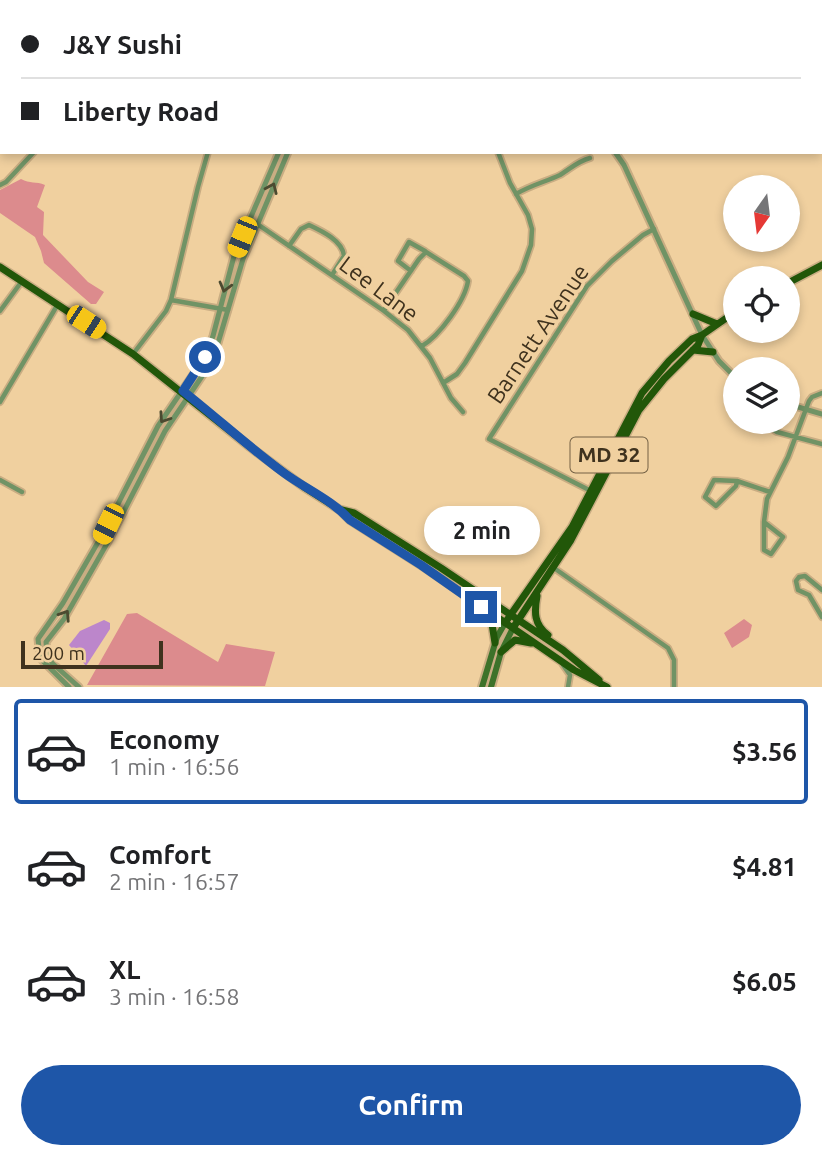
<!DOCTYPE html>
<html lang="en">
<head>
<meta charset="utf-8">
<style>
  body { margin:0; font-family:Ubuntu,sans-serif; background:#f6f6f6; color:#202124; height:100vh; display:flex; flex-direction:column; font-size:26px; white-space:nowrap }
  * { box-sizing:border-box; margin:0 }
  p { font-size:23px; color:#757577 }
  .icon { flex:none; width:38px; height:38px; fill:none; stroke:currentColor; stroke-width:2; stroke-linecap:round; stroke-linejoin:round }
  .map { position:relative; height:687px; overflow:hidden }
  .side { display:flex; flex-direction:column; background:#fff; flex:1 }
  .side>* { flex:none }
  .hud { position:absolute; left:0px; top:0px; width:822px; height:154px; box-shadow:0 4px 10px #0003; display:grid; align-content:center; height:154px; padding:0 21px; background:#fff }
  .needle { width:46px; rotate:194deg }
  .tools { position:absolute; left:723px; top:175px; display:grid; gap:14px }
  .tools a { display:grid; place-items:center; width:77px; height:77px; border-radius:50%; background:#fff; box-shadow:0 4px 10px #0003; font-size:35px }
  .scale { position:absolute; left:21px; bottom:18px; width:142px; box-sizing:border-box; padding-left:7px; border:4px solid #3f321e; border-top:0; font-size:19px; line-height:24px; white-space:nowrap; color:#3f321e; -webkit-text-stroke:5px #f0d09f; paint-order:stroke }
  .end { position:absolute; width:32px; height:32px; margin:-16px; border:9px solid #1e56a8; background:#fff; box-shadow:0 0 0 4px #fff }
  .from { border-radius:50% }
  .bubble { position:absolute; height:49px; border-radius:24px; background:#fff; box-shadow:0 4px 10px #0003; font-size:23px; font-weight:600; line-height:49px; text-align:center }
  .car { position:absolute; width:21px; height:42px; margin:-21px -10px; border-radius:9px; box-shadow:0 0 5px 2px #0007; background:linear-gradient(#f5c518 24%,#345 0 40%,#f5c518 0 76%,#345 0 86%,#f5c518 0) }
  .hud b { display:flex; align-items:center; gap:24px; height:66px; font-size:26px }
  .hud b+b { border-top:2px solid #e0e0e0 }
  .hud i { width:18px; height:18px; background:#202124 }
  ul { padding:12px 0 0; list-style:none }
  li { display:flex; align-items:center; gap:21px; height:105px; margin:0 14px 10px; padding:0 7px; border:4px solid transparent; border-radius:7px }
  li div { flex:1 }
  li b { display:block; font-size:26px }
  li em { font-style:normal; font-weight:600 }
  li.on { border-color:#1e56a8 }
  li>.icon { width:63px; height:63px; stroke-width:1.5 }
  .primary-button { display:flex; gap:14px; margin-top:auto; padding:14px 21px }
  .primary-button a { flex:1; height:80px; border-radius:42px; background:#1e56a8; color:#fff; font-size:28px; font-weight:600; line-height:80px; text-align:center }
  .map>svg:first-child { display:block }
  .green { fill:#dc8b8d }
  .water { fill:#bc86cb }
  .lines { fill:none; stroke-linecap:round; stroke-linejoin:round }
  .stream { stroke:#bc86cb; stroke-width:2 }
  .minor-casing { stroke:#c9ad83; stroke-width:8 }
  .tertiary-casing { stroke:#c9ad83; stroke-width:9 }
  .secondary-casing { stroke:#c9ad83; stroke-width:10 }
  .primary-casing { stroke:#c9ad83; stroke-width:10 }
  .minor { stroke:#709365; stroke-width:4.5 }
  .tertiary { stroke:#709365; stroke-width:5 }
  .secondary { stroke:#3d722a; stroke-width:6 }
  .primary { stroke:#225709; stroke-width:7 }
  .oneway { stroke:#4b4a30 }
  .route { stroke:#1e56a8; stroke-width:9 }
  .labels { text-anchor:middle; stroke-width:7; stroke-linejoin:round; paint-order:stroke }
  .shield { fill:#f0d09f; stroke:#746145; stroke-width:2 }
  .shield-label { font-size:21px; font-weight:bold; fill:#3f321e }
  .street-label { font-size:23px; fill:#3f321e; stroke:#f0d09f }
</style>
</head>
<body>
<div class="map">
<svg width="822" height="687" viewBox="0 0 822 687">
  <rect width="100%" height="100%" fill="#f0d09f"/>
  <!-- green -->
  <path class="green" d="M21 179C30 184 36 181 45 185L37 207 44 212 43 235 88 282 104 292 96 304H91L44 263 41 251 35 237 0 213V190Z
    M137 613 218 662 226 644 275 652 265 686 87 685 127 614Z
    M744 619 752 625 749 637 732 648 724 633Z"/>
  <!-- water -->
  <path class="water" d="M104 620 110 623V629L86 666 69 645 80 631Z"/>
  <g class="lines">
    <!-- stream -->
    <path class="stream" d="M261 0 263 2"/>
    <!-- minor casing -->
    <g class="minor-casing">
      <path id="minor" d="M62 2 63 0
        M445 2V0
        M540 2 541 0
        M739 2 740 0
        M821 4 822 0
        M0 69H2
        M0 185 6 182 34 152
        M516 194C531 185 545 182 560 175 570 169 578 161 590 158
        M250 219 384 311 408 330 430 358 451 398 463 412
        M289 246 301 229 309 225C322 231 343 241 344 256L332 275
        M411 271 398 261 409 242 425 251
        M171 300 228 310
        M384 310 419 259 426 252 464 276 468 281C465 301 439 336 422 346
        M0 311 22 281
        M133 354 166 311 171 300 198 187 208 152
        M443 383 457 374 465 363 522 271 531 245 532 229 528 215 510 183 498 152
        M0 402 58 304
        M761 422 777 432 822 444
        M0 480 22 492
        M714 480 737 481 736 486 716 506 705 497Z
        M737 481 770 492
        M591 491 489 439 587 286 612 261 643 235 654 229
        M764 522 767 499 788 457 809 401 812 397 822 393
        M764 522 783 537 771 554 764 550Z
        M554 568 668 648 674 660V687
        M822 590 805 576 799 577 796 581 798 590 809 595 822 617
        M563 665 570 675 568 687"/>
    </g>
    <!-- tertiary casing -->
    <g class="tertiary-casing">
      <path id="tertiary" d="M394 0 395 2
        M385 2 387 0
        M615 152 624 165 702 335 719 361 735 377
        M788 404 822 414
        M69 687 40 658 38 639 63 603 101 537 158 426 205 357 213 336 234 256 279 152
        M79 687 52 663 47 653 46 642 64 619 109 540 165 431 213 360 243 259 288 152"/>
    </g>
    <!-- secondary casing -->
    <g class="secondary-casing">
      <path id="secondary" d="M482 687 497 637 505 623
        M491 687 501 652 513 628"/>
    </g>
    <!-- primary casing -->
    <g class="primary-casing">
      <path id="primary" d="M0 267 133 354 250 447 304 487 340 510 350 520 421 565 574 670 607 687
        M788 283 822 265
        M693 314 717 324
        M693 350 713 352
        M342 510 354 513 441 568 563 650 599 680
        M537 596C534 612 534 625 548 635
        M483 610 492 624 495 643
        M505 623 572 527 642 393 669 361 692 339 702 335 735 312
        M513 628 571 540 639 410 664 379 698 345 702 335
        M501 652 515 640 531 643"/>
    </g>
    <!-- minor -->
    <use href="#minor" class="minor"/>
    <!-- tertiary -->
    <use href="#tertiary" class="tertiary"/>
    <!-- secondary -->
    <use href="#secondary" class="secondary"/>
    <!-- primary -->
    <use href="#primary" class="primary"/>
  </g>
  <!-- one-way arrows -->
  <defs><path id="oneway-chevron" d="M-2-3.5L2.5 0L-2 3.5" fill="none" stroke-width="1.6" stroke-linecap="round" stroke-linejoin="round" transform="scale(1.75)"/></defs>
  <g class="oneway">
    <use href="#oneway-chevron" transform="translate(272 188) rotate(-66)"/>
    <use href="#oneway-chevron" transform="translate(225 287) rotate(105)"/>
    <use href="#oneway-chevron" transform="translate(164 418) rotate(124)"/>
    <use href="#oneway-chevron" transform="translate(65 615) rotate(-57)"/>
  </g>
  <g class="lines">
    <!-- route -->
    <path class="route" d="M205 357 183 391C217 418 249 447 284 473 306 489 332 500 350 520L421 565 481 607"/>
  </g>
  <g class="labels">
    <!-- shield labels -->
    <rect class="shield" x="570.5" y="437.5" width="77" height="35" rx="5"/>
    <g class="shield-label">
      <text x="609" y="462">MD 32</text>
    </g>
    <!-- street labels -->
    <g class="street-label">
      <text transform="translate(379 289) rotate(37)" y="8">Lee Lane</text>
      <text transform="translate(538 334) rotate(-56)" y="8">Barnett Avenue</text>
    </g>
  </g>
</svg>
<div class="tools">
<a><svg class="needle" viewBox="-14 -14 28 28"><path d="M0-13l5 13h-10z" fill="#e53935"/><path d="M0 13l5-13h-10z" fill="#757577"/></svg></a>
<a><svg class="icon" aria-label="locate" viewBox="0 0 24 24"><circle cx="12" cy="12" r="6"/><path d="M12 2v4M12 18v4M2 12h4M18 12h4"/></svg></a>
<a><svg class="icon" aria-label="layers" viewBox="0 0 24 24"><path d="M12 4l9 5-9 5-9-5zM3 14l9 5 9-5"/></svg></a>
</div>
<div class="scale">200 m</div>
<i class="end from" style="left:205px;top:357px"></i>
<i class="end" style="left:481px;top:607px"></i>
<div class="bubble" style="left:424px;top:506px;width:116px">2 min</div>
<i class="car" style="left:242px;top:237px;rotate:202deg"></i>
<i class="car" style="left:86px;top:322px;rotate:123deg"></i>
<i class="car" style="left:108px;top:524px;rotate:206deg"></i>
<div class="hud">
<b><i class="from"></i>J&amp;Y Sushi</b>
<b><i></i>Liberty Road</b>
</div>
</div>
<section class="side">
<ul>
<li class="on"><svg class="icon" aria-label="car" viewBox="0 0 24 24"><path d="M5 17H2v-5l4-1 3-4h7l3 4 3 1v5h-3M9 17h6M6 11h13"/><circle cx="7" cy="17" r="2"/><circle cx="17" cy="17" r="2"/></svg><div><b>Economy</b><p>1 min · 16:56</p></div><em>$3.56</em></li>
<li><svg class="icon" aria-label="car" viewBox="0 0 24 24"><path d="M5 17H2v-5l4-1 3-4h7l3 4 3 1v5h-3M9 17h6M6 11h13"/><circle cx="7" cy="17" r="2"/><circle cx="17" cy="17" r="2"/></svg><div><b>Comfort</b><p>2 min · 16:57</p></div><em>$4.81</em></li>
<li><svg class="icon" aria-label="car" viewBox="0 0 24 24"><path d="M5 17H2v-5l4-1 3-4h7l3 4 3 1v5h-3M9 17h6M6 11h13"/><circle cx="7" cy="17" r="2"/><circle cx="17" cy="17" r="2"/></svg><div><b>XL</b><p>3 min · 16:58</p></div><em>$6.05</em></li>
</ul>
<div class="primary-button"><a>Confirm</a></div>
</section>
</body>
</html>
